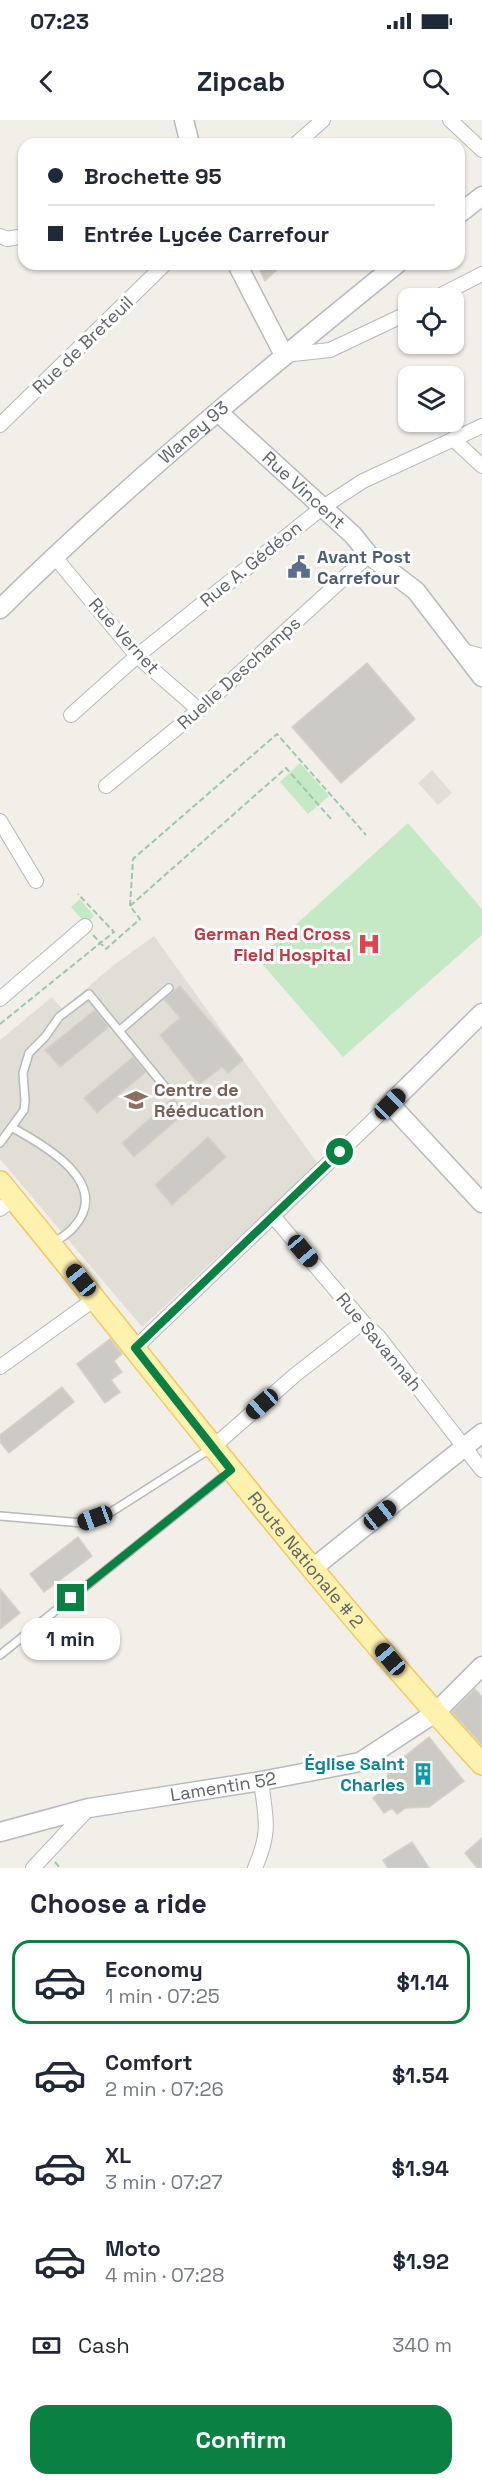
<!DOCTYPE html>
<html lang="en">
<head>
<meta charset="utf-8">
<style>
  body { margin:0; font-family:"Space Grotesk",sans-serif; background:#f2f2f3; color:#1f2937; height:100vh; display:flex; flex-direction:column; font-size:22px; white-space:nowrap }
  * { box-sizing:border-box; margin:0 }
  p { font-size:20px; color:#747a83 }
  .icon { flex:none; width:33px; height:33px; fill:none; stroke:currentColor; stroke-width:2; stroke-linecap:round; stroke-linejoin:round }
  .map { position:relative; height:1748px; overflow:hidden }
  .details { display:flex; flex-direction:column; background:#fff; flex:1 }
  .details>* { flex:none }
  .hud { position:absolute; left:18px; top:18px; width:447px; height:132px; border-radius:18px; box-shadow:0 2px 4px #0004; display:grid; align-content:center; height:132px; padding:0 30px; background:#fff }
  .fabs { position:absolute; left:398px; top:168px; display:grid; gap:12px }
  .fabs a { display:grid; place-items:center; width:66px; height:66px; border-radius:12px; background:#fff; box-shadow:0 2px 4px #0004; font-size:30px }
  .end { position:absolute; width:27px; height:27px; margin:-14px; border:8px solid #0b8043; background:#fff; box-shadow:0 0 0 3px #fff }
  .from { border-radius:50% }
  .bubble { position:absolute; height:42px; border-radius:18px; background:#fff; box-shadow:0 2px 4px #0004; font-size:20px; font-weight:800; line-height:42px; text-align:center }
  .car { position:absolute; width:18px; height:36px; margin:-18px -9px; border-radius:8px; box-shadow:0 0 4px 2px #0007; background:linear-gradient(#222 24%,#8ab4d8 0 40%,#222 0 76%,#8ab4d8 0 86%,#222 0) }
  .hud b { display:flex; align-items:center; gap:21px; height:57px; font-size:22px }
  .hud b+b { border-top:2px solid #e0e1e3 }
  .hud i { width:15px; height:15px; background:#1f2937 }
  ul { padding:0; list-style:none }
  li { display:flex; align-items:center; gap:18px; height:84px; margin:0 12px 9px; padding:0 18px; border:3px solid transparent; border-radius:18px }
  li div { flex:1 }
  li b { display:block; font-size:22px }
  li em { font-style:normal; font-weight:800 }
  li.current { border-color:#0b8043 }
  li>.icon { width:54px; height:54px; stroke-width:1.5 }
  h2 { padding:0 30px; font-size:27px; line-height:72px }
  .pay { display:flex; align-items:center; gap:15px; height:66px; padding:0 30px; font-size:22px }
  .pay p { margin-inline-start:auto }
  .cta { display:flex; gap:12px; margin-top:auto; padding:12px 30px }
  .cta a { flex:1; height:69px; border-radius:18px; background:#0b8043; color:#fff; font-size:24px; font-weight:800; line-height:69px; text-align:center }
  .status { display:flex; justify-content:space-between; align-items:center; height:42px; padding:0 30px; background:#fff; direction:ltr }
  .status svg { height:16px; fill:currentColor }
  header { display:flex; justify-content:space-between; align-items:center; height:78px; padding:0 30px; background:#fff; font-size:27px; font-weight:800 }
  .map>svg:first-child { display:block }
  .education { fill:#e1ded6 }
  .green { fill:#c5e8c5 }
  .building { fill:#cccac5; stroke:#d6d1c6; stroke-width:1.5 }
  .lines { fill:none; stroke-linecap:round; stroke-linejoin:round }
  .lane-casing { stroke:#b5b8bc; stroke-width:10 }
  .street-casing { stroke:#b5b8bc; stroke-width:16 }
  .secondary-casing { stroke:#b6babf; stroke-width:21 }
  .primary-casing { stroke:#f2c960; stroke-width:24 }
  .path { stroke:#9cc7a9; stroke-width:2; stroke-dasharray:6 3; stroke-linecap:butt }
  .lane { stroke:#fff; stroke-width:7 }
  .street { stroke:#fff; stroke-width:14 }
  .secondary { stroke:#fff; stroke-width:18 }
  .primary { stroke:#fff2af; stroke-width:21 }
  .route { stroke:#0b8043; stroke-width:8 }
  .labels { text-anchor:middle; stroke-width:6; stroke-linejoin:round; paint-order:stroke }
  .street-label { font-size:18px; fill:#5f6368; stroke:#fff }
  .service-label { font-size:18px; font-weight:bold; fill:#4e5e75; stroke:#fff; text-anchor:start }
  .health-label { font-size:18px; font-weight:bold; fill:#be3a42; stroke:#fff; text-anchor:end }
  .education-label { font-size:18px; font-weight:bold; fill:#785e54; stroke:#fff; text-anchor:start }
  .culture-label { font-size:18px; font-weight:bold; fill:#0d838f; stroke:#fff; text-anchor:end }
</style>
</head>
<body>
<div class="status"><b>07:23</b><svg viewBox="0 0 49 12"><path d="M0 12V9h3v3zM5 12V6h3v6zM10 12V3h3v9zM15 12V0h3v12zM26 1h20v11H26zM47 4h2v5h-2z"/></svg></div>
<header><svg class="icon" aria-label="back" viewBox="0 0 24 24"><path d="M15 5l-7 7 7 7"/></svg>Zipcab<svg class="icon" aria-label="search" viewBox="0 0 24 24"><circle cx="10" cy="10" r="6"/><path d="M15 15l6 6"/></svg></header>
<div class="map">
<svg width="482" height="1748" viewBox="0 0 482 1748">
  <rect width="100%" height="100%" fill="#f1efe8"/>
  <!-- education -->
  <path class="education" d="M432 650 452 673 438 685 418 663Z
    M154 816 318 1044 142 1207 0 1039V920L52 877 62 889 114 845Z"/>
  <!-- green -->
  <path class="green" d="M300 643 329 676 308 694 280 662Z
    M408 703 482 789V815L343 937 258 839Z
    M80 779 94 796 86 804 71 787Z"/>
  <!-- building -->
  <path class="building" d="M257 144H283L265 161Z
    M367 543 415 599 341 663 292 607Z
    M180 866 243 940 228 953 222 947 199 965 160 915 180 898 164 879Z
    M95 890 109 907 60 947 45 930Z
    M133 937 146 952 97 993 84 978Z
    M173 978 186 992 134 1037 122 1023Z
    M208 1017 226 1037 172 1085 155 1065Z
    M110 1219 122 1234 114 1241 122 1252 111 1260 120 1272 105 1283 77 1244Z
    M62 1267 74 1282 9 1333 0 1322V1315Z
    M78 1417 92 1436 44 1472 30 1454Z
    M0 1469 20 1493 0 1509Z
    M475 1569 482 1577V1625L452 1592Z
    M429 1617 464 1661 429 1687 406 1688 397 1694 392 1688 384 1693 373 1678 379 1673 376 1668 386 1661 390 1648Z
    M482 1718V1748H477L465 1733Z
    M412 1722 429 1748H388L383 1740Z"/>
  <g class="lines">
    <!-- lane casing -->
    <g class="lane-casing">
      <path id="lane" d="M119 911 169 868
        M13 1008C44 1025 114 1064 73 1108 68 1114 60 1118 54 1123
        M0 1023 24 990 25 981 23 953 29 933 45 917 59 897 89 874 165 967
        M0 1396 83 1403 108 1394 210 1329
        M0 1535 230 1351"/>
    </g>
    <!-- street casing -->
    <g class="street-casing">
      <path id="street" d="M450 0 482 30
        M296 24 323 0
        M0 116 7 119 24 116
        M435 178 482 154
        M284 235 330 230 408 193
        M0 305 165 144
        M453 319 482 346
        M54 436 137 536 199 590
        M463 531 482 536
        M71 595 137 536 323 387 363 361 482 306
        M106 666 199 590 369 435
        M0 701 36 761
        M0 879 85 806
        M0 1089 13 1079
        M273 1096 363 1202 378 1216 482 1350
        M135 1228 390 984
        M0 1247 96 1178
        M213 1327 295 1255 363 1202
        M33 1748 89 1688
        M255 1748C271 1711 266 1700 261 1661"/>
    </g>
    <!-- secondary casing -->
    <g class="secondary-casing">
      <g id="secondary">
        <path d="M184 0 190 24"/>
        <path d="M459 94 482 76"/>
        <path d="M237 144 284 235"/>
        <path id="s1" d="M218 292 353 415 369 435 416 471 482 557"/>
        <path id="s2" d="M0 489C125 366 261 254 397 144"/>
        <path d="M482 893 390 984 482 1083"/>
        <path d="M313 1448 482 1313"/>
        <path id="s3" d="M0 1712 89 1688 261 1661 360 1642 435 1593 482 1546"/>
      </g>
    </g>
    <!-- primary casing -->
    <g class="primary-casing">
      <g id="primary">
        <path id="s4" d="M0 1062C160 1257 311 1458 482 1644"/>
      </g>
    </g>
    <!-- path -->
    <path class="path" d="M130 786 133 739 277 614 366 715
      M93 815 106 829 140 799 130 786 286 648 332 700
      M0 904 114 812 78 774
      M55 1742 60 1748"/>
    <!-- lane -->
    <use href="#lane" class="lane"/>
    <!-- street -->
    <use href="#street" class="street"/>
    <!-- secondary -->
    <use href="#secondary" class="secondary"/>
    <!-- primary -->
    <use href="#primary" class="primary"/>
  </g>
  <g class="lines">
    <!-- route -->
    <path class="route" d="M71 1478 231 1350 135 1228 340 1032"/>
  </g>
  <!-- icons -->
  <defs>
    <g id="civic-bare" transform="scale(1.8)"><path d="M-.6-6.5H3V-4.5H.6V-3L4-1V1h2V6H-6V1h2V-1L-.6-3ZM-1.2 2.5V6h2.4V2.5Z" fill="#5c6f8a" stroke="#fff" stroke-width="2.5" paint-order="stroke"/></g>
    <g id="hospital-bare" transform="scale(1.8)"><path d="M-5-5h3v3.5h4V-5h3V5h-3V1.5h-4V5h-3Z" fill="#e0444e" stroke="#fff" stroke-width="2.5" paint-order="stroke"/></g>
    <g id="school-bare" transform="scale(1.8)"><path d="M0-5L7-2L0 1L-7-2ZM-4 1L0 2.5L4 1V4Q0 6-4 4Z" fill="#8d6e63" stroke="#fff" stroke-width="2.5" paint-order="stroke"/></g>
    <g id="building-bare" transform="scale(1.8)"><path d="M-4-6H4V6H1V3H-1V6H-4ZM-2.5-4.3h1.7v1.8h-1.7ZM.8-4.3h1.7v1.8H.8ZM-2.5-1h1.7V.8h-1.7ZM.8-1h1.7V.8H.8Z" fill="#0f9aa8" stroke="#fff" stroke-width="2.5" paint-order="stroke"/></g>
  </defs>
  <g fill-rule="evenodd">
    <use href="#civic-bare" x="299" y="447"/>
    <use href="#hospital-bare" x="369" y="824"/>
    <use href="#school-bare" x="136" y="980"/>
    <use href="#building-bare" x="423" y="1654"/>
  </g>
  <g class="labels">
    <!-- street labels -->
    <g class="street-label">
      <text transform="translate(83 225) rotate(-44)" y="6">Rue de Breteuil</text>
      <text dy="6" stroke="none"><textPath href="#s2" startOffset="262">Waney 93</textPath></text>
      <text dy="6" stroke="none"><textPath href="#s1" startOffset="116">Rue Vincent</textPath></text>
      <text transform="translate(251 444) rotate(-39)" y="6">Rue A. Gédéon</text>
      <text transform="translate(124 516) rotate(48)" y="6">Rue Vernet</text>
      <text transform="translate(239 553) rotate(-42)" y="6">Ruelle Deschamps</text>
      <text transform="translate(379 1222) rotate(50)" y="6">Rue Savannah</text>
      <text dy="6" stroke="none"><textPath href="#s4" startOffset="486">Route Nationale # 2</textPath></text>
      <text dy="6" stroke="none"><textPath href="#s3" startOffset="228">Lamentin 52</textPath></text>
    </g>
    <!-- service labels -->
    <g class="service-label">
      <text x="317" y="443">Avant Post<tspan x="317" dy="21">Carrefour</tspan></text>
    </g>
    <!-- health labels -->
    <g class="health-label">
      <text x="351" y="820">German Red Cross<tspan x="351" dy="21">Field Hospital</tspan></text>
    </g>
    <!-- education labels -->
    <g class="education-label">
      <text x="154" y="976">Centre de<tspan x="154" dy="21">Rééducation</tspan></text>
    </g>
    <!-- culture labels -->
    <g class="culture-label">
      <text x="405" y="1650">Église Saint<tspan x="405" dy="21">Charles</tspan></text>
    </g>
  </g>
</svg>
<div class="fabs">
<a><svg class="icon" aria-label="locate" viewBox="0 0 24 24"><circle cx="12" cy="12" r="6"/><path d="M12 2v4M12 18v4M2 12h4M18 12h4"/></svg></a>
<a><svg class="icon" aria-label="layers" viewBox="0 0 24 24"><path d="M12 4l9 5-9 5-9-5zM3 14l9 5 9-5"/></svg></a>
</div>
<i class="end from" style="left:340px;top:1032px"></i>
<i class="end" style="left:71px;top:1478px"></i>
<div class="bubble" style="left:21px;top:1498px;width:99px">1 min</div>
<i class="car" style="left:390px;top:984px;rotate:45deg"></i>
<i class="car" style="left:303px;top:1131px;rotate:140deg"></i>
<i class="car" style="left:81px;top:1160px;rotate:321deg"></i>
<i class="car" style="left:262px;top:1284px;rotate:229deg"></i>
<i class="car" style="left:380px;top:1395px;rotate:52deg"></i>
<i class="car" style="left:95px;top:1398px;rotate:250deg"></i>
<i class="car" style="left:390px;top:1539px;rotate:320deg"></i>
<div class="hud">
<b><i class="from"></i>Brochette 95</b>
<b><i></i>Entrée Lycée Carrefour</b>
</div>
</div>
<section class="details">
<h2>Choose a ride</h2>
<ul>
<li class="current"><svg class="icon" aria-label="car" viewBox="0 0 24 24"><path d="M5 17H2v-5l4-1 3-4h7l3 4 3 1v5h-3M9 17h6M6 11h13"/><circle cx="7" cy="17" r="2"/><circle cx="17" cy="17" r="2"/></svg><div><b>Economy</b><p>1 min · 07:25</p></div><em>$1.14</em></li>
<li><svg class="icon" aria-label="car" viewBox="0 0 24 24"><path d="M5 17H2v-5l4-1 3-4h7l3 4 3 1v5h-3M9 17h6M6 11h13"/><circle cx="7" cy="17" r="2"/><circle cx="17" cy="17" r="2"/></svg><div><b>Comfort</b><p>2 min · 07:26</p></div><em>$1.54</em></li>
<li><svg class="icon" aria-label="car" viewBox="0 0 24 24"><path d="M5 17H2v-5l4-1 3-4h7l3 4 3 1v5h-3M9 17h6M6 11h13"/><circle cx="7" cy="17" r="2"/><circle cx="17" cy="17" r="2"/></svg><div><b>XL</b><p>3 min · 07:27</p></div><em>$1.94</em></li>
<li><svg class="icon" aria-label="car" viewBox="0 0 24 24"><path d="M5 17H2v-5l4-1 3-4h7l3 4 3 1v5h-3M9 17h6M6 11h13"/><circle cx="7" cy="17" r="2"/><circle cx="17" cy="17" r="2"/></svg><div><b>Moto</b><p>4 min · 07:28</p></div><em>$1.92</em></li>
</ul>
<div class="pay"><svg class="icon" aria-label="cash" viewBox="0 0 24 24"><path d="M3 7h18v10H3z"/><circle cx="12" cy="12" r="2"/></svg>Cash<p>340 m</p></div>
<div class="cta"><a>Confirm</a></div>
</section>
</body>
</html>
